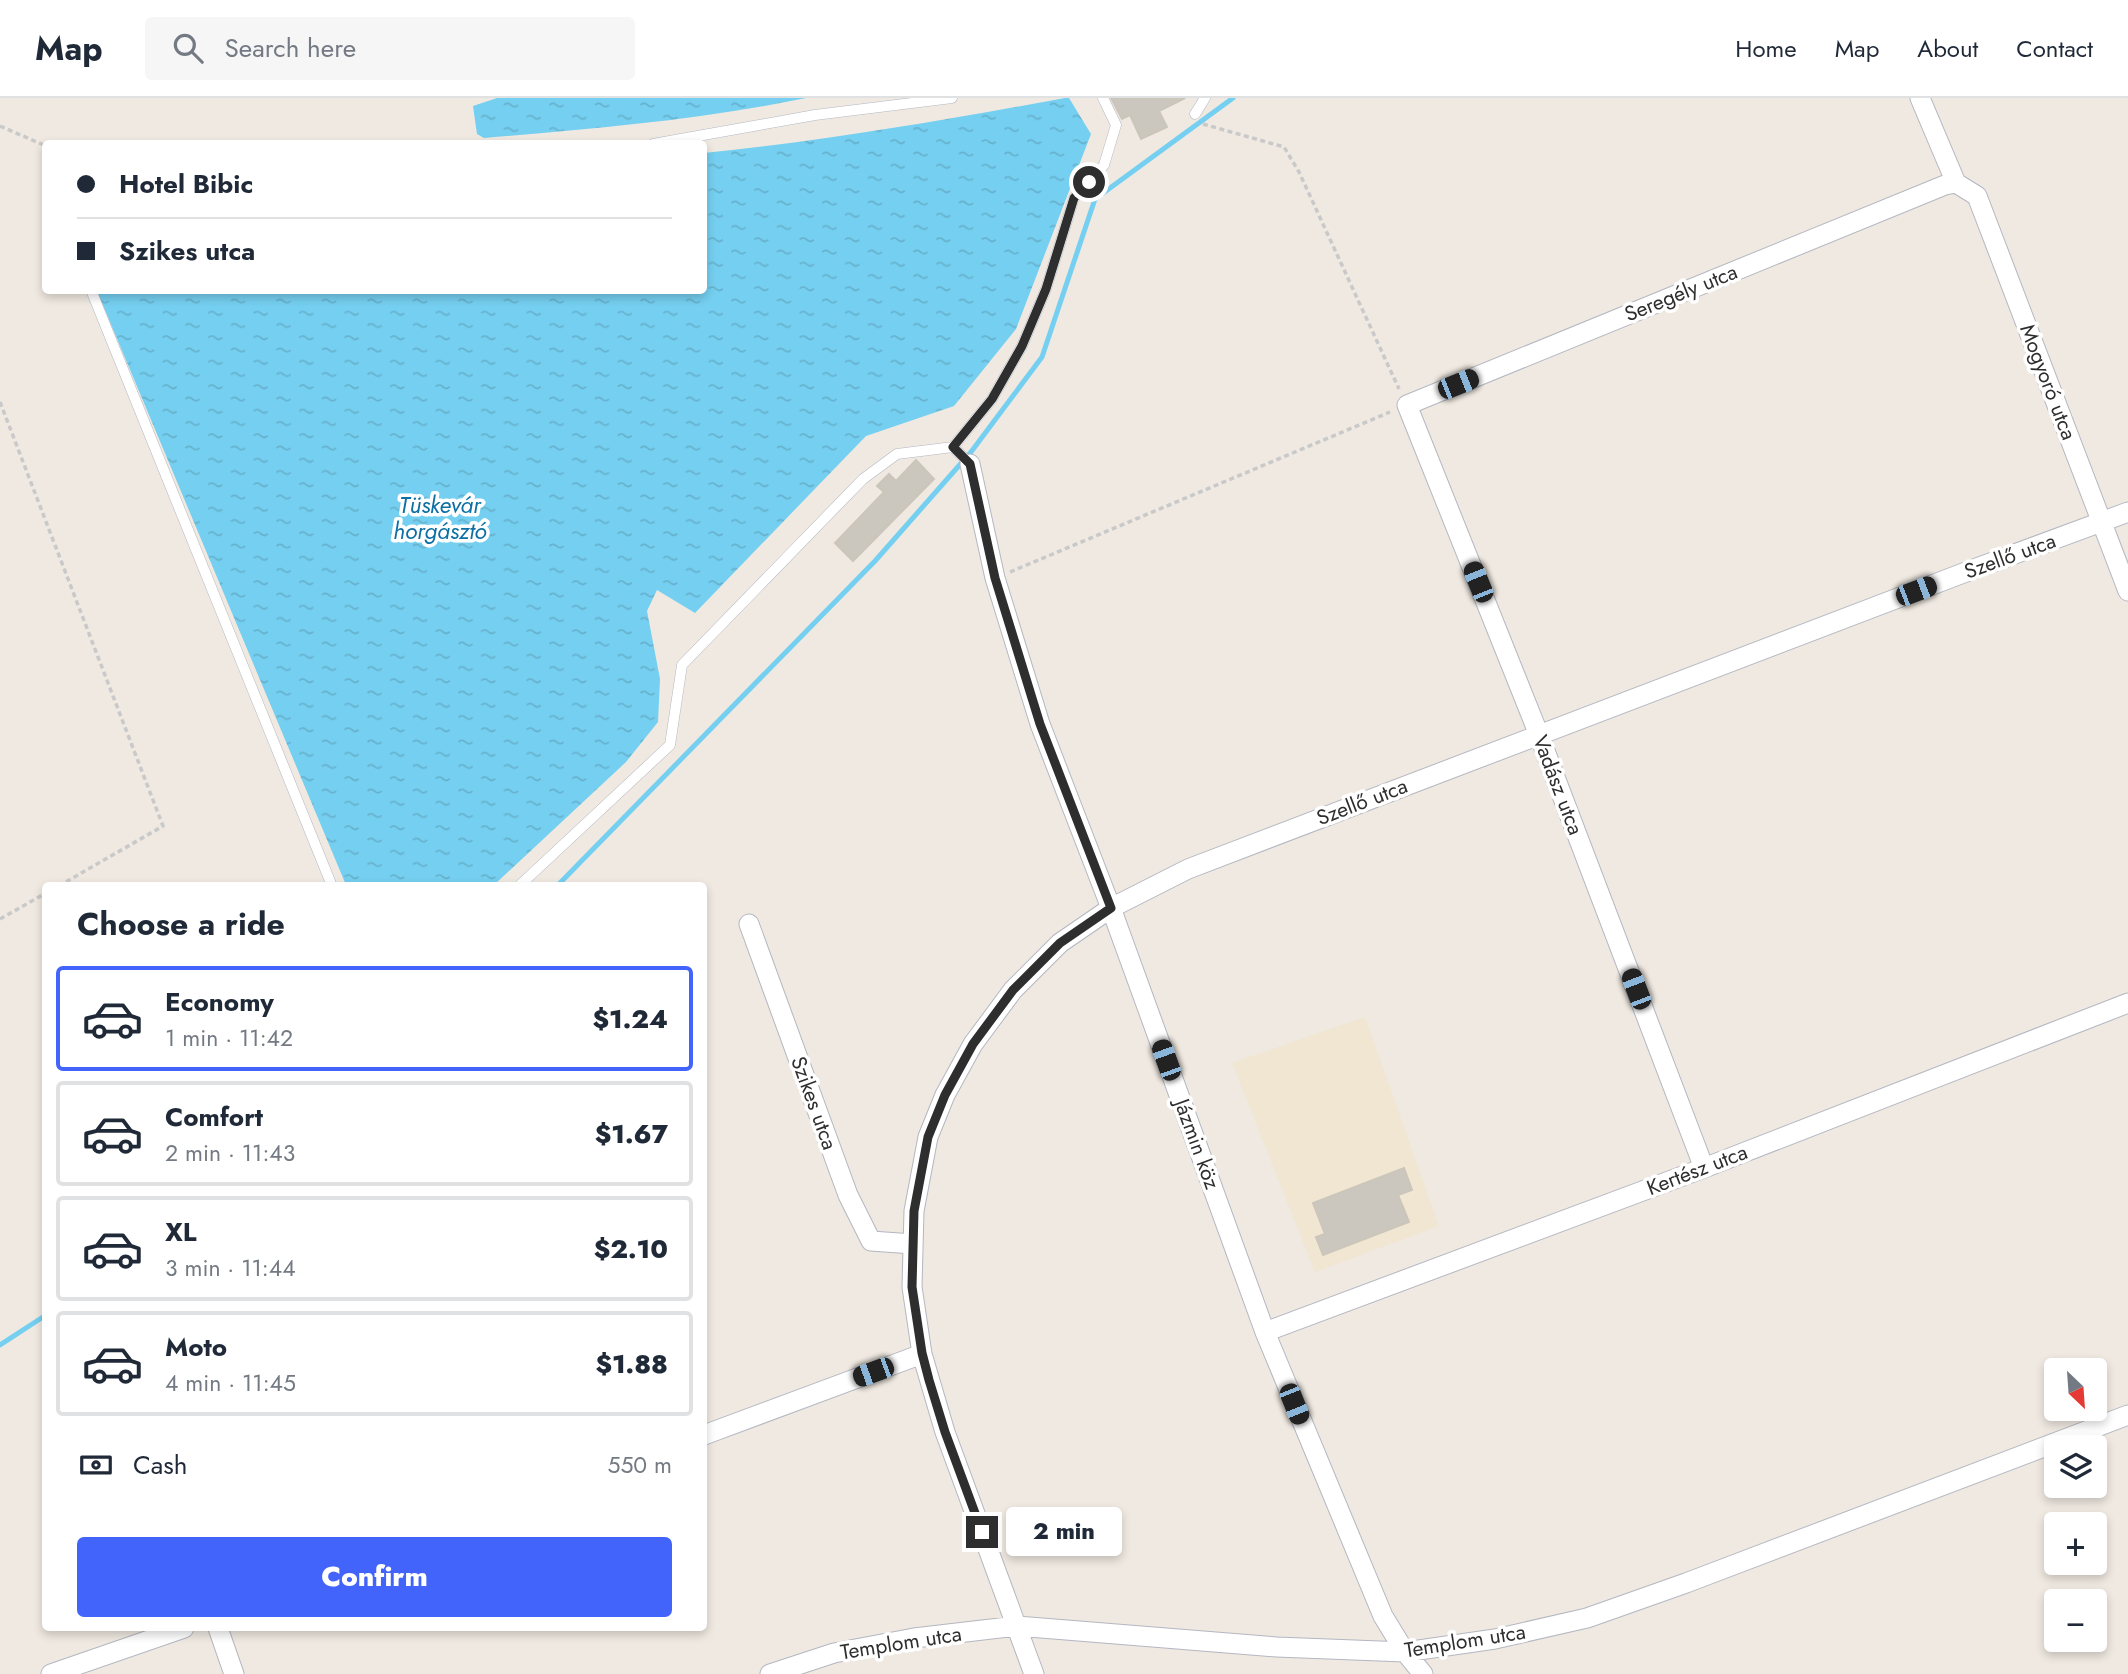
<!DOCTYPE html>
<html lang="en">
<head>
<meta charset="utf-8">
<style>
  body { margin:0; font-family:Jost,sans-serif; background:#f6f6f7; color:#1f2937; height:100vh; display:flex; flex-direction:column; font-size:26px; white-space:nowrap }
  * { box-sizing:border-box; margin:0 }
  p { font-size:23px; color:#747a83 }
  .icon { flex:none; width:38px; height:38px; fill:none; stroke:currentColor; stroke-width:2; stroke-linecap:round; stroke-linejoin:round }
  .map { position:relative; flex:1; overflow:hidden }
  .side { position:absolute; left:42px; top:784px; width:665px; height:749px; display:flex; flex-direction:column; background:#fff; border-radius:7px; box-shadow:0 4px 10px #0003 }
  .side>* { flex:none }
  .banner { position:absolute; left:42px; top:42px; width:665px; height:154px; border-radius:7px; box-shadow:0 4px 10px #0003; display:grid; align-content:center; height:154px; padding:0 35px; background:#fff }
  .needle { width:46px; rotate:155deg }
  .controls { position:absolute; left:2044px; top:1260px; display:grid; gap:14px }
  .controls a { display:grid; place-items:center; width:63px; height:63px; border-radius:7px; background:#fff; box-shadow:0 4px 10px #0003; font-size:35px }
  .end { position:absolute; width:32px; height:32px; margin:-16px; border:9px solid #2e2e2e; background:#fff; box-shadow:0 0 0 4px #fff }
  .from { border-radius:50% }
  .bubble { position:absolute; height:49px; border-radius:7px; background:#fff; box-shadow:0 4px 10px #0003; font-size:23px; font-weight:800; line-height:49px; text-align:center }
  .car { position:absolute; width:21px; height:42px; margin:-21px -10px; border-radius:9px; box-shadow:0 0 5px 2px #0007; background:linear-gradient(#222 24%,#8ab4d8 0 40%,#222 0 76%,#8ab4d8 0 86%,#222 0) }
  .banner b { display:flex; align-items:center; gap:24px; height:66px; font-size:26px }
  .banner b+b { border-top:2px solid #e0e1e3 }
  .banner i { width:18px; height:18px; background:#1f2937 }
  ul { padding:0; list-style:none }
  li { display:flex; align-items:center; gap:21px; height:105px; margin:0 14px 10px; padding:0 21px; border:4px solid #e0e1e3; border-radius:7px }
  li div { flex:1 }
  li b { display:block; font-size:26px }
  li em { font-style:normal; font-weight:800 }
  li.on { border-color:#4264fb }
  li>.icon { width:63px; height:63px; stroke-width:1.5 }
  h2 { padding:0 35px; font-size:32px; line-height:84px }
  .pay { display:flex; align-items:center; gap:18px; height:77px; padding:0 35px; font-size:26px }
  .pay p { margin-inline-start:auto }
  .button { display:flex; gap:14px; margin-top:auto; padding:14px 35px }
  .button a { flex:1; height:80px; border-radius:7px; background:#4264fb; color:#fff; font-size:28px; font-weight:800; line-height:80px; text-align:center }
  header { display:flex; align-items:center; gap:42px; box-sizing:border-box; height:98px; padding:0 35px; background:#fff; border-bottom:2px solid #e0e1e3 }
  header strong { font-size:33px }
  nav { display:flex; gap:38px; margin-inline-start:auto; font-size:24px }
  .search { width:490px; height:63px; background:#f6f6f7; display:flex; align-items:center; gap:18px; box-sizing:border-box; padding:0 24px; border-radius:7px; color:#747a83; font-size:26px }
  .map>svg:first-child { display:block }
  .education { fill:#f0e6d1 }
  .water { fill:url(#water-ripples) }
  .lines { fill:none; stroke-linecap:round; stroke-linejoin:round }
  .stream { stroke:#75cff0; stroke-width:5 }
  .building { fill:#cbc7bf; stroke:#cbc5ba; stroke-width:2 }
  .lane-casing { stroke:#b4b7c1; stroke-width:11 }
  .street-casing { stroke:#b4b7c1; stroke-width:21 }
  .path { stroke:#c9c9c9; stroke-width:3.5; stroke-dasharray:5 3.5; stroke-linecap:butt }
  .lane { stroke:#fff; stroke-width:10 }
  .street { stroke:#fff; stroke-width:19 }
  .route { stroke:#2e2e2e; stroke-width:9 }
  .labels { text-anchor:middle; stroke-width:7; stroke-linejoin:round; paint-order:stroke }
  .street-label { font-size:21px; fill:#2e2e2e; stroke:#fff }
  .water-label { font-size:23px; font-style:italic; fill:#0d6fa3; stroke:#fff }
</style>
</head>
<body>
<header>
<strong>Map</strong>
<div class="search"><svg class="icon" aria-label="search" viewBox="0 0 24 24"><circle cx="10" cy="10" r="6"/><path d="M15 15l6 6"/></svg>Search here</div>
<nav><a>Home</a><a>Map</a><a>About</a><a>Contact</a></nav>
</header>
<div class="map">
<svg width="2128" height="1576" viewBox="0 0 2128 1576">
  <defs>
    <pattern id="water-ripples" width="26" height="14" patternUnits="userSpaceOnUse" patternTransform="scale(1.75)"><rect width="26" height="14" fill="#75cff0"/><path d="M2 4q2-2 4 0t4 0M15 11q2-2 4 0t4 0" fill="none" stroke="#66b2ce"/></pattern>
  </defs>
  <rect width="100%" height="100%" fill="#efe9e1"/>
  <!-- education -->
  <path class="education" d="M1365 919 1439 1128 1315 1174 1232 965Z"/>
  <!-- water -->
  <path class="water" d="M497 0H806C700 22 592 31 484 40L477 36 473 8Z
    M1065 0H1069L1091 36 1016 231 954 308 866 338 695 515 657 492 647 513 660 581 658 624 626 664 494 787H346L97 193 704 192V55C825 43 945 22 1065 0Z"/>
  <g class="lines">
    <!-- stream -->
    <path class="stream" d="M557 788 875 463 971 354 1042 259 1095 101 1233 0
      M0 1247 46 1217"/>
  </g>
  <!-- building -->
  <path class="building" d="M1111 0H1185L1159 13 1167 29 1141 41 1130 17 1122 21Z
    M916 362 934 381 853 463 835 445 884 394 877 388 889 376 896 383Z
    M1404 1070 1412 1092 1398 1097 1409 1124 1323 1157 1316 1139 1325 1136 1313 1105Z"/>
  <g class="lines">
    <!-- lane casing -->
    <g class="lane-casing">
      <path id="lane" d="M1195 16 1205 0
        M653 46 815 17 952 0
        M91 192 332 788
        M953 349 970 366
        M519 788 670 647 682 567 863 381 897 356 953 349 992 301 1022 248 1046 191 1074 100 1104 67 1116 27 1103 0"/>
    </g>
    <!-- street casing -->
    <g class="street-casing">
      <path id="street" d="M1920 0 1956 85
        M1956 85 1977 98 2128 493
        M970 366 995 480 1040 626 1111 810 1265 1234 1383 1518 1405 1554 1423 1576
        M749 826 848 1097 871 1143 913 1146
        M1704 1070 1539 637 1407 307 1945 87 1956 85
        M1265 1234 1704 1070 2128 905
        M704 1337 922 1256
        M218 1530 234 1576
        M51 1576 184 1530
        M770 1576 834 1555 914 1540 1017 1528 1277 1549 1405 1554 1495 1541 1587 1520 1686 1485 2128 1317
        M1034 1576 945 1334 922 1256 912 1189 914 1113 928 1039 945 997 973 946 1013 892 1060 845 1111 810 1188 771 1966 474 2128 414"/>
    </g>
    <!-- path -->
    <path class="path" d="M1203 26 1284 49 1299 74 1399 291
      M0 28 46 48
      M0 304 163 728 59 788
      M1010 474 1390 314
      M0 821 46 795"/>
    <!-- lane -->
    <use href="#lane" class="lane"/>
    <!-- street -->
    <use href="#street" class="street"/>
  </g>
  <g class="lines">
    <!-- route -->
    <path class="route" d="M982 1434 945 1334 929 1282 922 1255 912 1189 914 1113 928 1039 945 997 973 946 1013 892 1060 845 1111 810 1040 626 995 480 970 366 953 349 992 301 1022 248 1046 191 1074 100 1089 84"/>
  </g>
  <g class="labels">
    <!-- street labels -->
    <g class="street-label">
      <text transform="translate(1681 195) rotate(-22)" y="7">Seregély utca</text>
      <text transform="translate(2048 284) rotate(69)" y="7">Mogyoró utca</text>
      <text transform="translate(2010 458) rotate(-20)" y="7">Szellő utca</text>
      <text transform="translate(1558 687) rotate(69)" y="7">Vadász utca</text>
      <text transform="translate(1362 704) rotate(-21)" y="7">Szellő utca</text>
      <text transform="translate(814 1005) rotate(70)" y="7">Szikes utca</text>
      <text transform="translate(1197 1046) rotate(70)" y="7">Jázmin köz</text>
      <text transform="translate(1697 1072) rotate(-21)" y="7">Kertész utca</text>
      <text transform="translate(1465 1543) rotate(-9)" y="7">Templom utca</text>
      <text transform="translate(901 1545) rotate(-9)" y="7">Templom utca</text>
    </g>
    <!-- water labels -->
    <g class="water-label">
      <text x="440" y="415">Tüskevár<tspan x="440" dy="26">horgásztó</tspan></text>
    </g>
  </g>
</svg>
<div class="controls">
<a><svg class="needle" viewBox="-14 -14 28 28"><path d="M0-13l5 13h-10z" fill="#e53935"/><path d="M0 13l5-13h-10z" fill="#747a83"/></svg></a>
<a><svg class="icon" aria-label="layers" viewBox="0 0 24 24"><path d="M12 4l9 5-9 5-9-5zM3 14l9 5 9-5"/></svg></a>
<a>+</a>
<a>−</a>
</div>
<i class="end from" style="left:1089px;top:84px"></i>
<i class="end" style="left:982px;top:1434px"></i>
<div class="bubble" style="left:1006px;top:1409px;width:116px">2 min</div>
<i class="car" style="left:1458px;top:286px;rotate:68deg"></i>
<i class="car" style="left:1478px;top:484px;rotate:338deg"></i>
<i class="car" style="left:1916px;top:493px;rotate:69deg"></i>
<i class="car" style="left:1636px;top:891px;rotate:339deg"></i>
<i class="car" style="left:1166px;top:962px;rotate:340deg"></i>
<i class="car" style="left:873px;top:1274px;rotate:250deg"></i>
<i class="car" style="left:1294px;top:1306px;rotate:158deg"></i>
<div class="banner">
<b><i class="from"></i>Hotel Bibic</b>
<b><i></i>Szikes utca</b>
</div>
<section class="side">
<h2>Choose a ride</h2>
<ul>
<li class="on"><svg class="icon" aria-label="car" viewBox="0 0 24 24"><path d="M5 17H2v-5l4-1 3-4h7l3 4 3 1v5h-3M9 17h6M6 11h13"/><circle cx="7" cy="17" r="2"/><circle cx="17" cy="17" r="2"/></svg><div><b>Economy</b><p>1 min · 11:42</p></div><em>$1.24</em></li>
<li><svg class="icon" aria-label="car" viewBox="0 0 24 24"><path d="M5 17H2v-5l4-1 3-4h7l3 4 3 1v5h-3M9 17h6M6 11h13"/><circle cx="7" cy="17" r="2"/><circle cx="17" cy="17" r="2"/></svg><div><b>Comfort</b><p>2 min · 11:43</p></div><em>$1.67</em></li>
<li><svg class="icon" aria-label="car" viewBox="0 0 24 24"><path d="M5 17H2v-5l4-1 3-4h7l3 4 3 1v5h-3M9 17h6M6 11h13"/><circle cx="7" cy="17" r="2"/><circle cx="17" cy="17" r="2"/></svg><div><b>XL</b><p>3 min · 11:44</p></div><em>$2.10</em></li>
<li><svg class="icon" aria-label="car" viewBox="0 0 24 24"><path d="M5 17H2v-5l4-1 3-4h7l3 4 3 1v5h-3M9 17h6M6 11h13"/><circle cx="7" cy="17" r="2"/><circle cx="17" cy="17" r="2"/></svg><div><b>Moto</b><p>4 min · 11:45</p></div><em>$1.88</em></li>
</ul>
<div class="pay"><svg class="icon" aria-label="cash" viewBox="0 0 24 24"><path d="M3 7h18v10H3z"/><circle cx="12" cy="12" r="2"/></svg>Cash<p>550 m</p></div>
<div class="button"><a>Confirm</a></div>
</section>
</div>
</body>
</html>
